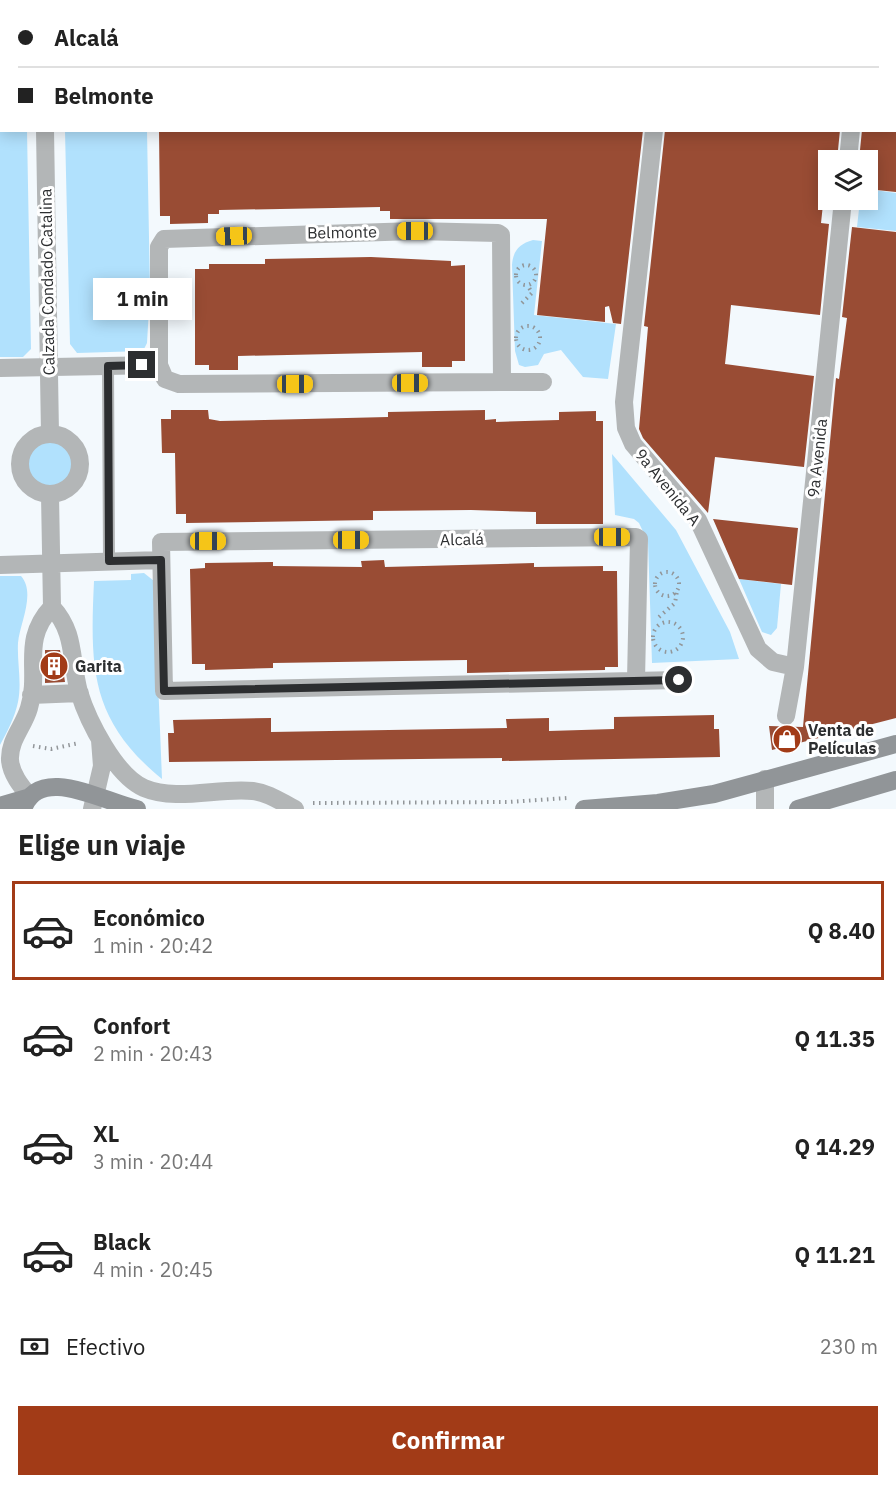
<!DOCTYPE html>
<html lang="es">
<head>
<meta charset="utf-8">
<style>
  body { margin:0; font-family:"IBM Plex Sans",sans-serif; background:#f2f2f2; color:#222; height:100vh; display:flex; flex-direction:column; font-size:22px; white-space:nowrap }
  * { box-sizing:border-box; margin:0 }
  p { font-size:20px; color:#767676 }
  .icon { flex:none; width:33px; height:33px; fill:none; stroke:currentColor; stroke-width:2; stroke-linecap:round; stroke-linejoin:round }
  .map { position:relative; height:809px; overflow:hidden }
  .sheet { display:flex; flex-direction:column; background:#fff; flex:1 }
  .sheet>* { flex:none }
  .hud { position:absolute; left:0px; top:0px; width:897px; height:132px; box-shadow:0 3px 15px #0003; display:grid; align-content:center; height:132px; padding:0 18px; background:#fff }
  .controls { position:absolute; left:818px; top:150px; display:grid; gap:12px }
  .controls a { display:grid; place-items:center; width:60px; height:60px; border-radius:0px; background:#fff; box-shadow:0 3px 15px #0003; font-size:30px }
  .end { position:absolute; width:27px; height:27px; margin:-14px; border:8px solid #2c2e30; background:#fff; box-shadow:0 0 0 3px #fff }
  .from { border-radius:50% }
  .bubble { position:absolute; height:42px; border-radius:0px; background:#fff; box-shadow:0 3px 15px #0003; font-size:20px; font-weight:700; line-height:42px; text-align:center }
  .car { position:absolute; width:18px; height:36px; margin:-18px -9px; border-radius:8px; box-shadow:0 0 4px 2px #0007; background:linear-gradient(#f5c518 24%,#345 0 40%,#f5c518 0 76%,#345 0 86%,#f5c518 0) }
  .hud b { display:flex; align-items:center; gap:21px; height:57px; font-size:22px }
  .hud b+b { border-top:2px solid #e0e0e0 }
  .hud i { width:15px; height:15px; background:#222 }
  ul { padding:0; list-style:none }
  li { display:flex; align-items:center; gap:18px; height:99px; margin:0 12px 9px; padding:0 6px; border:3px solid transparent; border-radius:0px }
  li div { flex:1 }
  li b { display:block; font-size:22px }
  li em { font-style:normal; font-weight:700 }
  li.current { border-color:#a23b17 }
  li>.icon { width:54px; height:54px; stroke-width:1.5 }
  h2 { padding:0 18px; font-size:27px; line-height:72px }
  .pay { display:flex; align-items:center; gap:15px; height:66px; padding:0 18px; font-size:22px }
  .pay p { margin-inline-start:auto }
  .cta { display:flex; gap:12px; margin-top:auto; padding:12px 18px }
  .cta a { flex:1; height:69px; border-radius:0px; background:#a23b17; color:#fff; font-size:24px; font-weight:700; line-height:69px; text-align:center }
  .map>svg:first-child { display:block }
  .green { fill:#b1e1fd }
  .building { fill:#994c34 }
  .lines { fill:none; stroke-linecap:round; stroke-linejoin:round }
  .path { stroke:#929699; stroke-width:4; stroke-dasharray:1.5 4.5; stroke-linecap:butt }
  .lane { stroke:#b3b6b7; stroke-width:12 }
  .street { stroke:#b3b6b7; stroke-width:18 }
  .secondary { stroke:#919598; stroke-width:18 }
  .route { stroke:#2c2e30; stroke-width:8 }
  .labels { text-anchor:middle; stroke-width:6; stroke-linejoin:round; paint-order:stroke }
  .street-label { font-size:16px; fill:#2c2e30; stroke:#fff }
  .poi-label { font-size:16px; font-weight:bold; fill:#2c2e30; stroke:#fff; text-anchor:start }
</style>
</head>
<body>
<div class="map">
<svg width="896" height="809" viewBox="0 0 896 809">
  <rect width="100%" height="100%" fill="#f3f9fd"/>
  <!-- green -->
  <path class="green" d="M0 0H25L2 2V130L27 131 31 349 23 357H0Z
    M65 131H147L150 290 147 343 143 351 77 353 70 344Z
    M867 189 896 193V231L857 227 860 200H867Z
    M533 240 542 241 534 315 616 324 608 379 583 377 561 350 544 354 538 365 525 367 519 365 515 351 512 265C513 251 519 244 533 240Z
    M27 464a23 23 0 1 1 46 0a23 23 0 1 1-46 0Z
    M612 454 676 530 730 632 739 659 652 663 648 542 639 523 634 519 615 515Z
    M144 573 154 581 162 779C90 720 90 668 94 581L131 580V574Z
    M0 576H21C36 593 20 623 18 643 17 663 22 682 18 702 15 717 7 732 0 745Z
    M739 579 781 584 777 628 771 635 762 632Z"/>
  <!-- building -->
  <path class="building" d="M159 130H643L621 324 613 323 609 306 605 307V322L537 315 547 219H390V211H380V207L333 208 219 210V214H208V223L170 224V216H160Z
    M665 130H840L837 160H828L825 186 821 223 829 224 820 315 731 305 728 336 725 364 814 376 804 467 715 457 708 513 643 438 639 429 648 327 644 326Z
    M862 130H896V192L867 189V160H859Z
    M852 227 896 232V718L772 750 769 726 803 727 836 378 839 379 847 318 842 317Z
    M371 257 451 261V266L465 265V361H452V367H422V352L238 356V370H209V365H195V269H209V264H265V259Z
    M171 410H208L209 419 220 421 388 417V412L485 410V420L496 419V422L559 420V412L596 411V421H603V524H536V512L471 510 373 511V520L186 523V514H176L175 453H162L161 419H171Z
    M713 519 798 528 792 585 739 579Z
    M384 560 385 567 534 563V567L603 566V571H617L618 667H605V670L467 673V660L273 663V668L205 670V664H192L190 569 205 568V563L273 562V566L362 567 361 561Z
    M45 650H60L65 682 45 683Z
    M714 715V729H719L720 757 502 761V758L169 762 168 733H174L173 720 271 718V732L507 728 506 719 549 718V731L614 729V717Z"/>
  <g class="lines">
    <!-- path -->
    <path class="path" d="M516 275a10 10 0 1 1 20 0a10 10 0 1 1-20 0Z
      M522 303 532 293 528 286
      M516 338a12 12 0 1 1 24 0a12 12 0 1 1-24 0Z
      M655 584a12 12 0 1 1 24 0a12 12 0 1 1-24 0Z
      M659 617 675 603 677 591
      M653 637a15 15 0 1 1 30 0a15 15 0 1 1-30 0Z
      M33 746 51 749 79 743
      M313 803 509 802 567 798"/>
    <!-- lane -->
    <path class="lane" d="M108 366 109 561"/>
    <!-- street -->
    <path class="street" d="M43 0V2
      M526 0V2
      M157 2V0
      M668 2V0
      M865 2V0
      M45 130 50 434
      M654 130 624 402 626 428 633 444 698 520 758 649 773 662 795 667
      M848 160 851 130
      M415 231 498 233 501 235 502 382 179 384 165 379 159 365V247L164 239Z
      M0 368 159 365
      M502 382H543
      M20 464a30 30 0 1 1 60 0a30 30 0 1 1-60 0Z
      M50 495 52 607C76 633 70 659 79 692 88 721 115 775 144 788 177 802 219 787 253 791 269 793 281 802 295 809
      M0 565 161 560
      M636 680 639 539 636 537 161 542 164 691 679 680
      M31 695 80 693
      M786 716 795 667 843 200
      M30 797C21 786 11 774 10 760 9 740 24 726 29 708 41 670 20 641 52 607
      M92 809 102 766 100 740
      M765 809V779"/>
    <!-- secondary -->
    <path class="secondary" d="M0 806 30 797
      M23 809C40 763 103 802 137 809
      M584 809 658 803 714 794 896 744
      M798 809 896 780"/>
  </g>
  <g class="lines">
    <!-- route -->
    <path class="route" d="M142 365 108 366 109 561 161 560 164 691 679 680"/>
  </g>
  <!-- icons -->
  <defs>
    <g id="building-disc" transform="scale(1.5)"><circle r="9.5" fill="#a23b17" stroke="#fff"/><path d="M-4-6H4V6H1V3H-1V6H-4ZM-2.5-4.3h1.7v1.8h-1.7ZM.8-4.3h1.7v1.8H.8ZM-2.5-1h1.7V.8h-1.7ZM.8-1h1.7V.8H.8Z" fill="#fff"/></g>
    <g id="shop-disc" transform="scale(1.5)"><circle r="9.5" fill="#a23b17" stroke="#fff"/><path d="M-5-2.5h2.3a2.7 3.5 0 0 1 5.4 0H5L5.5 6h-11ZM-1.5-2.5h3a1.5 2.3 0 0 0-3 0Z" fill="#fff"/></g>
  </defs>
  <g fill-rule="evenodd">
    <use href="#building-disc" x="54" y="666"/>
    <use href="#shop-disc" x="787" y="739"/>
  </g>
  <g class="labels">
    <!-- street labels -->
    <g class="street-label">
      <text transform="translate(342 232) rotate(-1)" y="6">Belmonte</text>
      <text transform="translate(47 282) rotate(-91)" y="6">Calzada Condado Catalina</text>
      <text transform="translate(817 458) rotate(-84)" y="6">9a Avenida</text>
      <text transform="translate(668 487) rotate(51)" y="6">9a Avenida A</text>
      <text transform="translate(462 539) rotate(-1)" y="6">Alcalá</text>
    </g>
    <!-- poi labels -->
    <g class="poi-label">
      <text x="75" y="672">Garita</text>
      <text x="808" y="736">Venta de<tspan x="808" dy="18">Películas</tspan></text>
    </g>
  </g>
</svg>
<div class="controls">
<a><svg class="icon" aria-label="layers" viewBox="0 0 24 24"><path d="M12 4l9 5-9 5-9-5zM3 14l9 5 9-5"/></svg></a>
</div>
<i class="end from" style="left:679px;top:680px"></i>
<i class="end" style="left:142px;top:365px"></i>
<div class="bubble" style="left:93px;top:278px;width:99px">1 min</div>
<i class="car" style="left:415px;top:231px;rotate:270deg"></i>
<i class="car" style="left:234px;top:236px;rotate:268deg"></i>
<i class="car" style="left:410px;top:383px;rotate:90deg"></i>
<i class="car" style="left:295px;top:384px;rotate:90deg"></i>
<i class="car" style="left:612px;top:537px;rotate:90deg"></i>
<i class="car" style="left:351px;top:540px;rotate:90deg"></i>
<i class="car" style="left:208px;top:541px;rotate:90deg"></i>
<div class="hud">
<b><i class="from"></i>Alcalá</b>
<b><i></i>Belmonte</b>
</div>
</div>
<section class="sheet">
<h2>Elige un viaje</h2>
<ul>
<li class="current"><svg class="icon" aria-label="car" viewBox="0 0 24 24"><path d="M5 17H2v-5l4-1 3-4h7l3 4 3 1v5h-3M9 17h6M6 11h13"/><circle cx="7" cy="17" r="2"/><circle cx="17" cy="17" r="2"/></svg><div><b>Económico</b><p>1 min · 20:42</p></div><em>Q 8.40</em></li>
<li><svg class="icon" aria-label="car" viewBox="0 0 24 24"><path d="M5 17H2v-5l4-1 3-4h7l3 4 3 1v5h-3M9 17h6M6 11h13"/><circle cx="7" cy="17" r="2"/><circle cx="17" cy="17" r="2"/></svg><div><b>Confort</b><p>2 min · 20:43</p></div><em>Q 11.35</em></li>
<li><svg class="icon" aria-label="car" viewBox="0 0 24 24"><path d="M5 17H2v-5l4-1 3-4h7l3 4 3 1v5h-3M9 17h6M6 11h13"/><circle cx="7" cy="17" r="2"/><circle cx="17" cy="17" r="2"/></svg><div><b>XL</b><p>3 min · 20:44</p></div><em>Q 14.29</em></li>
<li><svg class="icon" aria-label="car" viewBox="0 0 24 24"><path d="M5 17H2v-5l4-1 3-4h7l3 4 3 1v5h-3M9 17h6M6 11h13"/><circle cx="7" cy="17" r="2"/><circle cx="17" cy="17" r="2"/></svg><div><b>Black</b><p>4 min · 20:45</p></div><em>Q 11.21</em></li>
</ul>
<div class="pay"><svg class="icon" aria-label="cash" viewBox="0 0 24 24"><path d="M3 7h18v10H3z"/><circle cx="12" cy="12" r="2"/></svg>Efectivo<p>230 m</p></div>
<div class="cta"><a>Confirmar</a></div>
</section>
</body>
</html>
